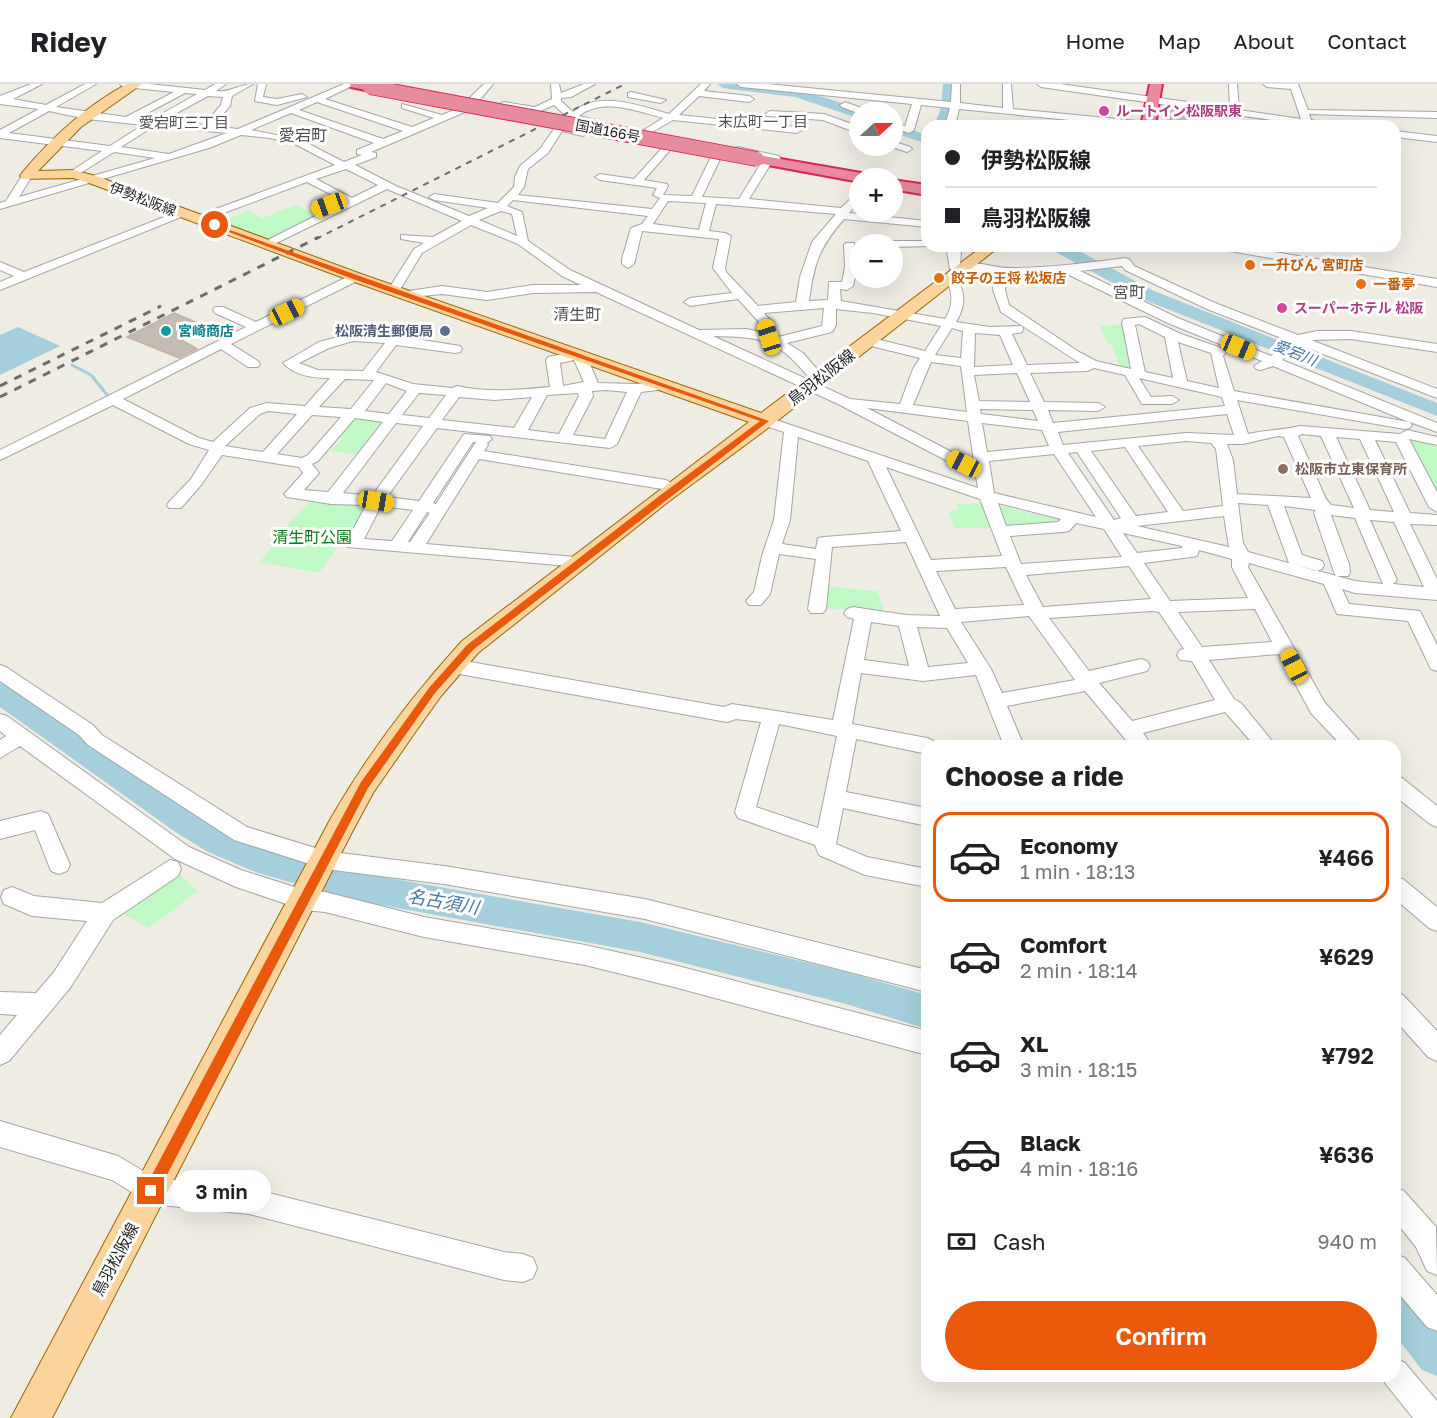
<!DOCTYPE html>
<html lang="en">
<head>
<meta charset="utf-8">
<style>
  body { margin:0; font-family:"Golos Text","Noto Sans JP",sans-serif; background:#f2f2f2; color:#202124; height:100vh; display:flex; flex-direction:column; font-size:22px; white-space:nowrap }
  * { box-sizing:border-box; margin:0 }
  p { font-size:20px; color:#757577 }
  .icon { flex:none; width:33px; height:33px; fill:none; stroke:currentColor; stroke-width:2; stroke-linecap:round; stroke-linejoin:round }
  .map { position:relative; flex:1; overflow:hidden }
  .sheet { position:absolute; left:921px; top:656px; width:480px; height:642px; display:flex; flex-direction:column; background:#fff; border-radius:18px; box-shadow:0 6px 24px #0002 }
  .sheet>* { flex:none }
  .top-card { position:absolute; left:921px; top:36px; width:480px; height:132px; border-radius:18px; box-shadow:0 6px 24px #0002; display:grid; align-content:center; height:132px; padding:0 24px; background:#fff }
  .needle { width:39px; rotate:69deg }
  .controls { position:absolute; left:849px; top:18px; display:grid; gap:12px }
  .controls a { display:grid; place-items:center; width:54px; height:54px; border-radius:50%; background:#fff; box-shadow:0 6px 24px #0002; font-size:30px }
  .end { position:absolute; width:27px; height:27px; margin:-14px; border:8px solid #ea580c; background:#fff; box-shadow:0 0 0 3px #fff }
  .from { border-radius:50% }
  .bubble { position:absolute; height:42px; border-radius:21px; background:#fff; box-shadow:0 6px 24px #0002; font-size:20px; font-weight:600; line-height:42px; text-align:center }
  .car { position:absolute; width:18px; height:36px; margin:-18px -9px; border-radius:8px; box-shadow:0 0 4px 2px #0007; background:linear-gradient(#f5c518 24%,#345 0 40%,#f5c518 0 76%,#345 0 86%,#f5c518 0) }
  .top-card b { display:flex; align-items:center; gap:21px; height:57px; font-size:22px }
  .top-card b+b { border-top:2px solid #e0e0e0 }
  .top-card i { width:15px; height:15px; background:#202124 }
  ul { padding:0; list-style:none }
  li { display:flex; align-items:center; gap:18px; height:90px; margin:0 12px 9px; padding:0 12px; border:3px solid transparent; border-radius:18px }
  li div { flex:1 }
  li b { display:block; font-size:22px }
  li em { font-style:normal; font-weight:600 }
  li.current { border-color:#ea580c }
  li>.icon { width:54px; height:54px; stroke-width:1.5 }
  h2 { padding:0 24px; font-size:27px; line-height:72px }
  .pay { display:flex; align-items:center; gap:15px; height:66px; padding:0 24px; font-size:22px }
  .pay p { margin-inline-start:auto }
  .cta { display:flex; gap:12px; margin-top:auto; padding:12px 24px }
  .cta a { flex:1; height:69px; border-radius:36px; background:#ea580c; color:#fff; font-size:24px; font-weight:600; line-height:69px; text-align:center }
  header { display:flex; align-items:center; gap:36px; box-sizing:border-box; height:84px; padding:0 30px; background:#fff; border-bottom:2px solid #e0e0e0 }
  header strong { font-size:28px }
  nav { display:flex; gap:33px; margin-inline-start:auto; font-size:21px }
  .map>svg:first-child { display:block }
  .park { fill:#c1f9c6 }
  .water { fill:#a5cfdd }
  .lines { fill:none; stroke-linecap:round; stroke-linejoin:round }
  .stream { stroke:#a5cfdd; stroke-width:3 }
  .river { fill:#a5cfdd; fill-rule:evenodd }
  .building { fill:#c4bbb3; stroke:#c1b2a6; stroke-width:1.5 }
  .minor-casing { stroke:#a5a5a5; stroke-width:2 }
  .major-casing { stroke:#976701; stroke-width:2 }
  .highway-casing { stroke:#d92560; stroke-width:4 }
  .minor { fill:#fff; fill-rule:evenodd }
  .major { fill:#fbd49d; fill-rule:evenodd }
  .highway { fill:#e68c9c; fill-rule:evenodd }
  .rail-far1 { stroke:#6c6c6c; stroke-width:2; stroke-dasharray:6 6; stroke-linecap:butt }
  .rail { stroke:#6c6c6c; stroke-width:3; stroke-dasharray:8 8; stroke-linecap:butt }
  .highway-bridge-casing { stroke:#d92560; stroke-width:16; stroke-linecap:butt }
  .highway-bridge { stroke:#e68c9c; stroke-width:14 }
  .route { fill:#ea580c }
  .hotel-dot { fill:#d1479c; stroke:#fff; stroke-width:2 }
  .food-dot { fill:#e8710a; stroke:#fff; stroke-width:2 }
  .culture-dot { fill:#0f9aa8; stroke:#fff; stroke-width:2 }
  .service-dot { fill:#5c6f8a; stroke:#fff; stroke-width:2 }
  .education-dot { fill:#8d6e63; stroke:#fff; stroke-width:2 }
  .labels { text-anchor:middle; stroke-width:6; stroke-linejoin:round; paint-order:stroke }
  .far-hotel-label { font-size:14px; font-weight:bold; fill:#b23c85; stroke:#fff; text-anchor:start }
  .far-street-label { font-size:14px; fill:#1e1e1e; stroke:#fff }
  .far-food-label { font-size:14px; font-weight:bold; fill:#c56008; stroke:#fff; text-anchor:start }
  .far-culture-label { font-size:14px; font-weight:bold; fill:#0d838f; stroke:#fff; text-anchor:start }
  .far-service-label { font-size:14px; font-weight:bold; fill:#4e5e75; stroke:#fff; text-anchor:end }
  .far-education-label { font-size:14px; font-weight:bold; fill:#785e54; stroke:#fff; text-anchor:start }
  .far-neighbourhood-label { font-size:15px; fill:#515151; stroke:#fff }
  .far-water-label { font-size:15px; font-style:italic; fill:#4876a5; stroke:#fff }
  .far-quarter-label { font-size:16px; fill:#515151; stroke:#fff }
  .street-label { font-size:16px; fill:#1e1e1e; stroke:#fff }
  .park-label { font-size:16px; fill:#0c7c17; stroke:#fff }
  .water-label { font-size:18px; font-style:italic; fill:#4876a5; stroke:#fff }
</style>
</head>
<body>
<header>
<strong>Ridey</strong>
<nav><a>Home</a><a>Map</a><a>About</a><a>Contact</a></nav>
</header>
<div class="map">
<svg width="1437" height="1334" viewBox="0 0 1437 1334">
  <rect width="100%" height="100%" fill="#efece4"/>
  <!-- park -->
  <path class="park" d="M296 121 319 131 272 154 266 155 218 138 249 127 262 134Z
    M1126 240 1134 284 1120 283 1111 260 1107 259 1100 242Z
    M354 334 382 337 381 342 359 371 331 367 342 354 339 351Z
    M1406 352 1437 360V413Z
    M311 417 358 422 364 428 345 462H338L319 489 260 478 293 435Z
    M984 419 993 444H954L949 427 958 426 956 420Z
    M996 422H1000L1061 436 1060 439 1005 443Z
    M823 502 877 507 886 531 819 523Z
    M177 788 198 807 149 844 120 828Z"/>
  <!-- water -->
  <path class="water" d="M18 243 60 262 0 291V251Z"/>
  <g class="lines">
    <!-- stream -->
    <path class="stream" d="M72 281 91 291 108 312"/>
    <!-- river -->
    <path class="river" d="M717 0C774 0 812 6 865 28H860V35L795 13 723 4Z
      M943 0H955V24L948 42H934L941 24Z
      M892 39 927 51V60L892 48Z
      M1050 162H1070L1154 207 1437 319V332L1142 215 1052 166Z
      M0 599 10 602 196 729 230 750 260 763 348 787 640 838 846 888 927 911V945L846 920 640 868 348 815 255 788 208 768 174 747 0 623Z
      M1395 1196 1410 1202 1437 1237V1292L1422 1286 1395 1251Z"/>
  </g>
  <!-- building -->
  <path class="building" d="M1168 23 1191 27 1190 39 1167 36Z
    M174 229 205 242 180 255 197 265 179 274 127 253Z"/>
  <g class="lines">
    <!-- minor casing -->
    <g class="minor-casing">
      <path id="minor" d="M31 0H42L13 15 46 21 85 0H96L56 23 126 33 174 8 124 3 120 0H149L205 6 215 0H226L216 7C230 9 239 0 253 0L232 12 230 22 213 42 238 45 344 0H356L325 15 412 43 434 34 402 24V20L442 31 459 24 484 0H493L478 18 465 28 371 68 376 69V73L355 81 396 102 469 132 488 124 434 116 429 113 434 110 498 119 514 103 515 93 520 82 540 65 556 42 559 41 588 49 583 52 562 47 548 69 528 85 524 103 518 111 652 125 660 114 653 111 657 104 600 96 595 93 600 90 634 95 663 63 666 62 671 65 644 96 667 100 668 102 663 111 692 112 711 73 716 70 721 73 702 113 739 115 761 79H769L770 81 749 115 841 124 860 106V116L849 129 927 137V143L844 135C819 164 814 179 809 217L828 216 829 198H842L845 183 844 161 846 159H854L857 183 853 202 847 206 840 205 841 217 945 235C953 222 954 208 945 195L947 192H955C966 208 966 222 956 238L990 243 1022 242 1023 245 1022 248 1012 250 1027 281 1080 279 1001 228 993 206 995 190 950 185 946 162H958L961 170 960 180C975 176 994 184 1010 184 1049 184 1087 179 1126 174L1130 176 1134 182 1215 219 1298 251 1317 247H1351L1437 260V268L1351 255 1311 256 1437 305V314L1300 261 1282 276 1437 339V348L1410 338 1412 341 1410 344 1405 345 1237 316 1248 350C1266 346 1283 346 1300 342L1400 350 1407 346 1437 353V361L1409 355 1437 408V428L1429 423 1396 358 1375 356 1410 429 1437 431V441L1410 440 1437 495V516L1355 509 1342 505 1349 520 1420 527 1437 561V587L1431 585 1408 537 1337 530 1324 500 1249 479 1248 483 1325 619 1364 662H1342L1311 629 1279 570 1209 576 1234 615 1241 619 1276 662H1255L1225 628 1143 649 1152 662H1131L1085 607 1007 622 1024 662H1004L976 591 923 597 861 589 852 640 927 654 934 657 936 662H927V670L856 655 846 708 927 724V742L843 724 836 760 867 773 927 785V803L865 791 819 771 815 761 738 734 735 728 761 638 736 635 727 638 454 589 448 587 445 582 448 577 454 575 724 623 732 620 833 636 854 535 847 533 844 529 847 525 853 523 906 531 940 532 906 458 832 463 826 525 823 529H811L808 525 816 475 779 470 770 510 761 521H749L746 517 754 508 762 472 774 436 784 348 760 340 758 337 765 333 770 334 978 404 975 387 959 383 838 320 596 208 533 209 487 216 442 210 402 214V208L442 202 487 208 533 201H581L562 192 518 160 471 141 422 169 398 209H390L388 206 414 165 424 159 401 155V151L433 153 462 137 387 105 266 164 260 161 262 159 337 121 329 119 338 114 307 98 202 137H194V133L335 81 295 60 270 54 241 51 209 64 0 125V119L6 117 23 90 32 92 19 113 155 74 114 68 74 93 70 92V88L102 67 0 54V46L39 25 0 20V12ZM185 9 197 10 151 36 138 34ZM208 12 223 13 221 21 204 41 162 37ZM317 18 403 47 383 55 299 26ZM49 27 87 35 143 41 110 62 9 49ZM291 29 374 59 357 66V70L362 71 344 78 301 56 251 46ZM154 42 227 49 169 70 121 63ZM346 85 378 101 352 114 316 95ZM513 116 648 132 642 140 631 144 622 175V180L628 184 634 180 642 147 719 155 713 184 732 209 690 214 684 218 690 222 738 215 758 237 761 248 746 245 699 246 570 186 528 157 522 128 507 122ZM668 117 706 119 699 146 653 140ZM716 120 836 130 812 158 800 193 796 218 758 222 726 188 725 184 731 152 725 149 709 147ZM501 127 512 130 517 152 479 136ZM1122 182 1125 186 1207 225 1289 257 1271 272 1178 234 1080 187ZM1065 189 1170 240 1262 277 1254 282 1256 285 1261 286 1273 282 1409 338 1234 307 1223 272 1226 268 1224 265 1181 250 1145 233 1124 235 1122 238 1131 285 1096 277 1079 268 1009 221 1005 206 1006 192ZM824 224 822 242 778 253 775 251 770 236 764 229ZM836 225 873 229 941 242 925 267 868 253 862 257 863 260 920 274 913 285 900 320 850 315 713 252C767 253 778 256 813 298H823L825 295 823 292 803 269 787 259 832 248 836 241ZM1139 240 1165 253 1173 294 1145 288 1135 241ZM952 244 963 247 961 274 935 271ZM975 249 1000 251 1013 281 974 283ZM1178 258 1211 269 1219 304 1187 297ZM931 278 961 282 967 328 913 321ZM1094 284 1125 291 1142 320H1172L1179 316 1172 312 1151 313 1139 294 1222 313 1225 322 1053 339 1048 326 1098 327 1105 323 1098 319 1044 318 1030 289 1087 287ZM1017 289 1030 318 979 317 974 291ZM867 324 968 337 974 378 969 377ZM980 325 1033 326 1038 337 981 330ZM1227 330 1234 351 1186 349 1063 361 1058 348ZM982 339 1042 346 1049 362 987 368ZM1302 350 1321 352 1354 424 1331 421 1326 415 1298 352ZM1278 352 1284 353 1311 414 1237 410 1233 376 1227 360H1243ZM798 353 868 377 901 447 824 453 818 454 816 465 782 460 790 436ZM1336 353 1360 355 1394 428 1370 426ZM1186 357 1211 359 1216 365 1223 422 1183 427 1138 362ZM1125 363 1168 428 1136 432 1091 367ZM1077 368 1121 434 1114 436 1068 369ZM1054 370 1096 433 994 409 989 377ZM886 383 980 415 1002 472 931 476ZM998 419 1061 435 1058 438 1006 442ZM1238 419 1268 421 1289 479 1316 487 1322 485 1324 481 1322 477 1302 471 1284 422 1316 426 1314 429 1334 488 1336 492H1348L1350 488 1349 480 1331 431 1355 434 1383 500 1355 497 1248 468 1243 459ZM1224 432 1229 463 1137 442ZM1370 436 1394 438 1424 503 1393 500 1397 496ZM1076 439 1104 445 1122 473 1021 480 1010 452 1063 448 1069 447ZM1123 449 1182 462V464L1137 469ZM1199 466 1232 475V483L1248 514 1170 517 1144 479 1191 473 1197 472ZM1129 482 1151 515 1043 523 1026 491ZM1006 483 1024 521 955 525 936 487ZM1255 525 1272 558 1202 563 1178 528ZM1152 527 1159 528 1184 565 1180 566 1177 571 1180 576 1192 577 1215 616 1132 637 1099 599 1147 587 1150 582 1147 577 1141 575 1089 587 1049 534ZM1029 532 1075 596 1002 609 991 585 961 538ZM871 538 899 542 909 582 864 576ZM917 543 947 544 968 579 928 583ZM779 640 837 652 818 744 756 723Z
        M258 0H266L263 13 277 15 302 10 307 13 277 21 255 17Z
        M551 0H559L561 9 584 0H595L571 13 561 14V17L573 28C599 6 640 22 669 30L701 0H710L704 7 749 12 754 15 749 18 699 12 679 31 797 43 802 46 797 49 673 36 647 51 642 48 644 46 663 34C638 27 602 13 579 32L600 37V41L597 42 570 36 554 21 536 29 498 21 503 18 535 23 552 15Z
        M737 0H767L951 18 952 0H960V19L1003 24V0H1011L1013 25 1148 38 1153 41 1130 42 959 25 955 42H945L950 24 921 21 914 46 909 49 892 43V37L905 42 912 20 741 3Z
        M1037 0H1060L1230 24 1229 0H1237L1239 26 1301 35 1291 5 1267 3 1263 0H1298L1308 26 1437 28V34L1309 30 1311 36 1338 42H1313L1041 3Z
        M631 8 666 16 661 19 628 13V9Z
        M845 18 867 26 869 28 860 30 842 23 840 21Z
        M770 27 824 30 860 43V50L823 36 767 32 765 30Z
        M1395 47 1437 52V58L1395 53Z
        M892 57 910 63 912 65 907 68 889 62H892Z
        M738 63 779 72 783 79 778 82 771 76 735 68V64Z
        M182 126 186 127V131L0 206V198L14 192 0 186V178L24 188Z
        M881 157H927V162H931L892 163V160H875Z
        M1212 162H1238L1437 195V203L1218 165Z
        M355 189 359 190V196L231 260 258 277 260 280 258 283H248L221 265 123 315 199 354 213 358 250 324 267 319 305 322 330 294C314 294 295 292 283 279L319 258 353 249H378L460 262 462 265 460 268 455 269 396 261 376 288 413 300 452 304 457 302C487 309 518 306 550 303L546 276 548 273 579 267 586 271 598 299 636 300 665 297 672 301 665 305 641 308 617 360 610 364 437 344 387 413 419 417 464 350 490 352 492 355 487 359 488 361 484 367 666 396 681 405 678 408 673 410 662 405 479 375 426 460 587 474 589 478 587 482 581 483 348 463 346 459 366 421 331 420 287 413 284 410 287 407 303 389 299 383 222 371 201 401 181 424H169L167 421 169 418 191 395 209 366 189 360 113 321 0 376V366L246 243 215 229 213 226 215 223H223L256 238ZM353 257 385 259 363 287 318 286 299 279 329 264ZM574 276 584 298 563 302 560 279ZM345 295 374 296 351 325 319 323ZM386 299 407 307 389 330 365 327ZM606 306 627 308 605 355 573 351 593 312 592 307ZM419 309 446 311 429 334 402 331ZM578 309 579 312 559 350 528 346 547 311ZM459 313 494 316 532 313 514 344 442 336ZM268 327 297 330 263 368 225 362 260 330ZM312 331 341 333 308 371 302 374 277 370ZM355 334 383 338 328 408 304 406 319 389 312 380 318 377ZM396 339 423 342 372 412 343 409ZM473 358H476L436 420 433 419ZM381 422 413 426 392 457 364 455ZM427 428 430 429 410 458H408Z
        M0 581 6 583 93 641 102 651 247 743 325 767 444 782 645 815 927 886V908L645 835 444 800 325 785 234 756 88 661 79 651 0 597Z
        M0 630 7 632 189 763 241 786 304 806 325 808 424 833 585 861 674 881 927 947V971L674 903 585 881 424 853 325 828 304 826 236 803 175 775 20 662 0 674V656L6 652 0 647Z
        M1395 692 1402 694 1437 722V743L1430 740 1395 712Z
        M41 727 48 730 70 781 67 787 59 790 51 787 35 746 0 755V737Z
        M170 776 178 778 181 785 178 792 113 836 70 904 9 977 0 981V951L17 931 0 930V908L36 909 54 888 87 837 32 832 4 820 1 813 4 806 12 803 34 812 102 819Z
        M1395 793 1403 795 1437 823V847L1429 844 1395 815Z
        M1395 908 1403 911 1437 947V977L1428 973 1395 936Z
        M0 1037 118 1072 155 1094 249 1104 504 1168 523 1170 533 1174 537 1184 533 1194 523 1198 504 1196 249 1130 151 1120 112 1096 0 1063Z
        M1395 1103 1404 1107 1436 1143 1437 1191 1427 1187 1416 1163 1395 1137Z
        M1395 1170 1405 1174 1437 1211V1247L1427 1243 1395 1205Z
        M1395 1274 1405 1279 1437 1317V1334H1413L1385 1299 1381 1292H1395Z"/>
    </g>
    <!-- major casing -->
    <g class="major-casing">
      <path id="major" d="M127 0H142L81 43 38 87 74 86 99 93 361 190 761 329 983 162H1000L772 341 668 418 478 569 441 612 416 647 373 709 351 750 52 1334H11L331 734C368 670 412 612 462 557L749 338 349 196 89 99 73 94 22 95 20 92 22 89C52 53 86 22 127 0Z"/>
    </g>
    <!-- highway casing -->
    <g class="highway-casing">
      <path id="highway" d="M350 0H374L376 3 370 7 351 3Z
        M1150 0H1162L1155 42H1141Z
        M757 71 861 89 869 94H860V98L752 78 750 75 752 72Z
        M892 96 927 101V111L892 105Z"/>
    </g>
    <!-- minor -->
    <use href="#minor" class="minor"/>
    <!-- major -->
    <use href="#major" class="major"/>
    <!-- highway -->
    <use href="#highway" class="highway"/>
    <!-- rail-far1 -->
    <path class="rail-far1" d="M316 155 625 0"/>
    <!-- rail -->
    <path class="rail" d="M0 302 161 222
      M0 313 319 153"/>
    <!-- highway-bridge casing -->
    <g class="highway-bridge-casing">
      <path id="highway-bridge" d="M370 3 757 75"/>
    </g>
    <!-- highway-bridge -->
    <use href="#highway-bridge" class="highway-bridge"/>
  </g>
  <!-- route -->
  <path class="route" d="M213 140 769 337 474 565 435 609 368 704 156 1112 151 1113 146 1112 144 1107 146 1102 361 698 429 604 467 561 658 413 760 337 353 195 213 142Z"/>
  <!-- markers -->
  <g class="hotel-dot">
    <circle cx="1104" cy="27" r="6"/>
    <circle cx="1282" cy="224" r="6"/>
  </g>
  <g class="food-dot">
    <circle cx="1250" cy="181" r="6"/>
    <circle cx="939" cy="194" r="6"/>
    <circle cx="1361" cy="200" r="6"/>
  </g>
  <circle class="culture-dot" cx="166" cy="247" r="6"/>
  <circle class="service-dot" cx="445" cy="247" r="6"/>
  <circle class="education-dot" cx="1283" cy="385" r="6"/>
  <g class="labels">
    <!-- far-hotel labels -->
    <g class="far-hotel-label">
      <text x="1116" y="32">ルートイン松阪駅東</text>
      <text x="1294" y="229">スーパーホテル 松阪</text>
    </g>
    <!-- far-street labels -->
    <g class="far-street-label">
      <text transform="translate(608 47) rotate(11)" y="5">国道166号</text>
      <text transform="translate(143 115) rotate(21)" y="5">伊勢松阪線</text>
    </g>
    <!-- far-food labels -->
    <g class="far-food-label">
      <text x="1262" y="186">一升びん 宮町店</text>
      <text x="951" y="199">餃子の王将 松坂店</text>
      <text x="1373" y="205">一番亭</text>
    </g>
    <!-- far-culture labels -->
    <g class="far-culture-label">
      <text x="178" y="252">宮崎商店</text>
    </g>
    <!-- far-service labels -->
    <g class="far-service-label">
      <text x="433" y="252">松阪清生郵便局</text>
    </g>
    <!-- far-education labels -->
    <g class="far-education-label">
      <text x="1295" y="390">松阪市立東保育所</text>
    </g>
    <!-- far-neighbourhood labels -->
    <g class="far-neighbourhood-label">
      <text x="763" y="43">末広町一丁目</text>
      <text x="184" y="44">愛宕町三丁目</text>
    </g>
    <!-- far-water labels -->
    <g class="far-water-label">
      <text transform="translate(1295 269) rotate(22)" y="5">愛宕川</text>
    </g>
    <!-- far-quarter labels -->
    <g class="far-quarter-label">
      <text x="303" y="57">愛宕町</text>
      <text x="1129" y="214">宮町</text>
      <text x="577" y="236">清生町</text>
    </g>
    <!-- street labels -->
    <g class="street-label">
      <text transform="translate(821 293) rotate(-38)" y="6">鳥羽松阪線</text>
      <text transform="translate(115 1175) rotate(-62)" y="6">鳥羽松阪線</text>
    </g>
    <!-- park labels -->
    <g class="park-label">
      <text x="312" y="459">清生町公園</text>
    </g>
    <!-- water labels -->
    <g class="water-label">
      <text transform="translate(443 818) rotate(10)" y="6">名古須川</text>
    </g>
  </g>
</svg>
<div class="controls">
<a><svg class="needle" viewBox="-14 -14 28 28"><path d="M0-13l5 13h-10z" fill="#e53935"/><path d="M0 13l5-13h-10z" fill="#757577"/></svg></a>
<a>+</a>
<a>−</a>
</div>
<i class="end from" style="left:215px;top:141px"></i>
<i class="end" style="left:151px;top:1107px"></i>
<div class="bubble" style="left:172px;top:1086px;width:99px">3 min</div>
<i class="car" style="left:329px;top:121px;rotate:250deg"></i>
<i class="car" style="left:287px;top:228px;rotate:64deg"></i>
<i class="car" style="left:769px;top:253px;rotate:343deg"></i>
<i class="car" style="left:1238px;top:263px;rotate:113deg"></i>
<i class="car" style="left:964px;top:380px;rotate:297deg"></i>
<i class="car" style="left:376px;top:417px;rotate:99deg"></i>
<i class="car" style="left:1294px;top:582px;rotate:333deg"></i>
<div class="top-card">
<b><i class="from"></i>伊勢松阪線</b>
<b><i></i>鳥羽松阪線</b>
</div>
<section class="sheet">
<h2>Choose a ride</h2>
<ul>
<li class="current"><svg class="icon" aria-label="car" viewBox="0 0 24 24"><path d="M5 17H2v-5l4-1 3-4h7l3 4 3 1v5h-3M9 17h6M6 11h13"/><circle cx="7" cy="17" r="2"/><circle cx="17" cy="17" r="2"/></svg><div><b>Economy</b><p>1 min · 18:13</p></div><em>¥466</em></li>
<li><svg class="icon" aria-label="car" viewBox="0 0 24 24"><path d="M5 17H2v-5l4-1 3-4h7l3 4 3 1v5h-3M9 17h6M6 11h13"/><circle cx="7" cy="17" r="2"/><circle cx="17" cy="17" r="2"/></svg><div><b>Comfort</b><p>2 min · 18:14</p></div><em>¥629</em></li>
<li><svg class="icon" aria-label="car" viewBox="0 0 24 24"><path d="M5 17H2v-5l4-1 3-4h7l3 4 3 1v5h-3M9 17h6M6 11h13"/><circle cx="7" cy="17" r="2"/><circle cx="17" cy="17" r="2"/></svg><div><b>XL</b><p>3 min · 18:15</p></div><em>¥792</em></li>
<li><svg class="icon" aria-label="car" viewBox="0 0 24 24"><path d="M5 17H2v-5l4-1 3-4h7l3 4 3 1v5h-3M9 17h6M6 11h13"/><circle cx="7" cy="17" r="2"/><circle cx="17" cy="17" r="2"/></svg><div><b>Black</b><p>4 min · 18:16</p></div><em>¥636</em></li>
</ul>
<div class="pay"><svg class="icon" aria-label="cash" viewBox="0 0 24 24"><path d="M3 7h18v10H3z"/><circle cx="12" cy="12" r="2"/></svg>Cash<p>940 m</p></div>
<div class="cta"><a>Confirm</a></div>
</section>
</div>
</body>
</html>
